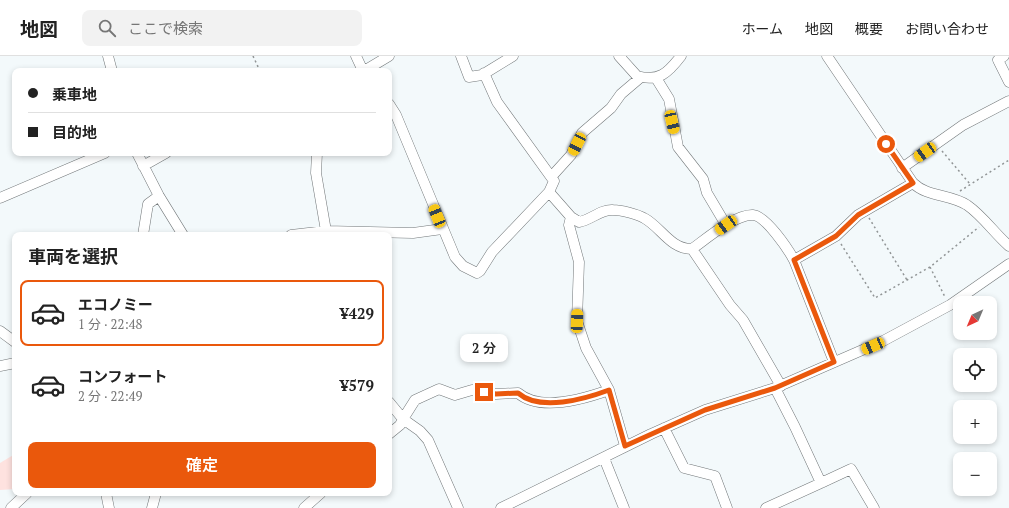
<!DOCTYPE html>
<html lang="ja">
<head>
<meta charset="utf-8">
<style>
  body { margin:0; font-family:"PT Serif","Noto Sans JP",serif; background:#f2f2f2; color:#222; height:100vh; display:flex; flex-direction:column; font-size:15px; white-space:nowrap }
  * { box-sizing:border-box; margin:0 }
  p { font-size:13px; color:#767676 }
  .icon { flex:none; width:22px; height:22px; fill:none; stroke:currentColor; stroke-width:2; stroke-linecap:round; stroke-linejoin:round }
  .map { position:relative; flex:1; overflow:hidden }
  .details { position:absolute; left:12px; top:176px; width:380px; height:264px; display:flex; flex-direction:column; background:#fff; border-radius:8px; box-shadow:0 2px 6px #0003 }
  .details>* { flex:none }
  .banner { position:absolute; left:12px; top:12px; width:380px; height:88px; border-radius:8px; box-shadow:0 2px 6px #0003; display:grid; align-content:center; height:88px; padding:0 16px; background:#fff }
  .needle { width:26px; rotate:224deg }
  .controls { position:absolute; left:953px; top:240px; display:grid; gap:8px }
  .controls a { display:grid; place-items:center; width:44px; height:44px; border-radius:8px; background:#fff; box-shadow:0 2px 6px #0003; font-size:20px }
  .end { position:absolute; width:18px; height:18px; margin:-9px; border:5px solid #ea580c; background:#fff; box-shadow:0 0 0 2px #fff }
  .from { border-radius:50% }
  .bubble { position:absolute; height:28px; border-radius:8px; background:#fff; box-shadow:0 2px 6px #0003; font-size:13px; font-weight:600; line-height:28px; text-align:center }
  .car { position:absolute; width:12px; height:24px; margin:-12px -6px; border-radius:5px; box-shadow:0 0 3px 1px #0007; background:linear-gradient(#f5c518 24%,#345 0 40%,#f5c518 0 76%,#345 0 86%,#f5c518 0) }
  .banner b { display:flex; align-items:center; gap:14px; height:38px; font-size:15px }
  .banner b+b { border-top:1px solid #e0e0e0 }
  .banner i { width:10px; height:10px; background:#222 }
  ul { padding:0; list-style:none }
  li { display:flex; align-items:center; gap:12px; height:66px; margin:0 8px 6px; padding:0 8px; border:2px solid transparent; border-radius:8px }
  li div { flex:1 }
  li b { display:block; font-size:15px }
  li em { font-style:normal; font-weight:600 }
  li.active { border-color:#ea580c }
  li>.icon { width:36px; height:36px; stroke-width:1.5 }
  h2 { padding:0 16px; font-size:18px; line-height:48px }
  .action { display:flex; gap:8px; margin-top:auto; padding:8px 16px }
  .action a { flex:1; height:46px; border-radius:8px; background:#ea580c; color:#fff; font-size:16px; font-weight:600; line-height:46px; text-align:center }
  header { display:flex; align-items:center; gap:24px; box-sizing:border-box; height:56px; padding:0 20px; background:#fff; border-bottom:1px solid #e0e0e0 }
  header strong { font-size:19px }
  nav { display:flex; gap:22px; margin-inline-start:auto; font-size:14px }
  .search { width:280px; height:36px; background:#f2f2f2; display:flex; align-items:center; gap:10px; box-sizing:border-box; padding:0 14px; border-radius:8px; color:#767676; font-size:15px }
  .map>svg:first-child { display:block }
  .green { fill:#fee2df }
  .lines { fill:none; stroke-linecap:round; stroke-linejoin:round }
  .minor-casing { stroke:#727779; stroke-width:11 }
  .path { stroke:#919596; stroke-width:1.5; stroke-dasharray:2 3; stroke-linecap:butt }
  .minor { stroke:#fff; stroke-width:10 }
  .route { stroke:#ea580c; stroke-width:5 }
</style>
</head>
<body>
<header>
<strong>地図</strong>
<div class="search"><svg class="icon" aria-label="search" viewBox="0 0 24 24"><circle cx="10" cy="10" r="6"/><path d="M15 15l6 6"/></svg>ここで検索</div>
<nav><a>ホーム</a><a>地図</a><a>概要</a><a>お問い合わせ</a></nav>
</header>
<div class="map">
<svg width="1009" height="452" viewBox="0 0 1009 452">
  <rect width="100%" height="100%" fill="#f3f9fb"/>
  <!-- green -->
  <path class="green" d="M15 398V433L0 434V407Z"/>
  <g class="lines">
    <!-- minor casing -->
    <g class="minor-casing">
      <path id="minor" d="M108 0 112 15
        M356 0 363 15
        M461 0 469 21 482 19 513 0
        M619 0 637 20C659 26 668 17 681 0
        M827 0 913 127C927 141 950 138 967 149 983 160 994 177 1009 190
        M1004 0 998 4 1009 26
        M364 15 389 0
        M656 22 669 43 678 91 703 123 707 137 726 169
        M389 48 396 59 455 201 463 210 477 217 480 215 492 196 549 136 554 125 497 46 484 17
        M137 97 159 140 183 179
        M143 110 166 97
        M902 112 963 69 1009 45
        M552 120 571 99 582 77 611 52 621 38 641 21
        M549 136 571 161 579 166C591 164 601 153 613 154 621 154 637 158 644 162 661 171 670 193 692 193 706 183 735 158 753 159 766 160 788 193 794 204L834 306
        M0 142 105 97
        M571 161 569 169 579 206 577 265 586 292 609 334 625 390
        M326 175 413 177 442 173
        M143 179 148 148 159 140
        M291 179 326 175 316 117 317 97
        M692 193 730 249 743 264 781 330
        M794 204 836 180 858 159 913 127
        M0 275 15 286
        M0 310 15 307
        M775 332 795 371 821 427 851 413 874 452
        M389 346 403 363 415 344 439 333 455 339 472 334 496 338 518 337C540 356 584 343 609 334
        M664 372 684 412 715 420 727 452
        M389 378 400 369 403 363 420 375 428 384 458 452
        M604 402 624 452
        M106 437 109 452
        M11 452 27 437
        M152 452 156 437
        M304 452 321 437
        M501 452 651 378 705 354 775 332 883 285 950 249 1009 208
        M766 452 821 427"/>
    </g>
    <!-- path -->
    <path class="path" d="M253 0 260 15
      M942 95 970 128
      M960 135 1009 104
      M869 162 907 224
      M841 188 875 242 930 211 979 171
      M930 211 945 241"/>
    <!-- minor -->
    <use href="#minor" class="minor"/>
  </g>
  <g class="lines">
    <!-- route -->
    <path class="route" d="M484 336 496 338 518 337C540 356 585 343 609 334L625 390 705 354 775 332 834 306 794 204 836 180 858 159 913 127 886 88"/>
  </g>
</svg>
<div class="controls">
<a><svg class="needle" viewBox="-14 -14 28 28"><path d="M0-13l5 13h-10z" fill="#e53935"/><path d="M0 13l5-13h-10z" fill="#767676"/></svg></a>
<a><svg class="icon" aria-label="locate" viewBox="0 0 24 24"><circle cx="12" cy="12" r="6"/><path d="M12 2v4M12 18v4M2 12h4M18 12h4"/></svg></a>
<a>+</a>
<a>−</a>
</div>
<i class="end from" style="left:886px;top:88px"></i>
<i class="end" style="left:484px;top:336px"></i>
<div class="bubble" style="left:460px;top:278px;width:48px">2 分</div>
<i class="car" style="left:672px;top:66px;rotate:167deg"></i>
<i class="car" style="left:577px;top:88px;rotate:207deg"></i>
<i class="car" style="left:925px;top:96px;rotate:235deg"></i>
<i class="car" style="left:437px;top:160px;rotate:338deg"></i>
<i class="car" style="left:726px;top:169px;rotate:235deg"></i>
<i class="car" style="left:577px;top:265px;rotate:2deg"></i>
<i class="car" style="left:873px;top:290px;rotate:247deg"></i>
<div class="banner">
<b><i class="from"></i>乗車地</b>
<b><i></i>目的地</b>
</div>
<section class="details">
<h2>車両を選択</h2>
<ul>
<li class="active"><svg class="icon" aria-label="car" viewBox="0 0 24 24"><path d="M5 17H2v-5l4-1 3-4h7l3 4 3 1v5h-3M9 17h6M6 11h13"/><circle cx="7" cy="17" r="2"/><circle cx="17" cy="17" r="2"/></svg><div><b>エコノミー</b><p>1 分 · 22:48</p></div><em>¥429</em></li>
<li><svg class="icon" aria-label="car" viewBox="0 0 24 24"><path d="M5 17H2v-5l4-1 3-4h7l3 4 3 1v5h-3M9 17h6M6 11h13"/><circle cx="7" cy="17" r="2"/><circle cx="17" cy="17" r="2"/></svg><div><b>コンフォート</b><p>2 分 · 22:49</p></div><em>¥579</em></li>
</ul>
<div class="action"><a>確定</a></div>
</section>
</div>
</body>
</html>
